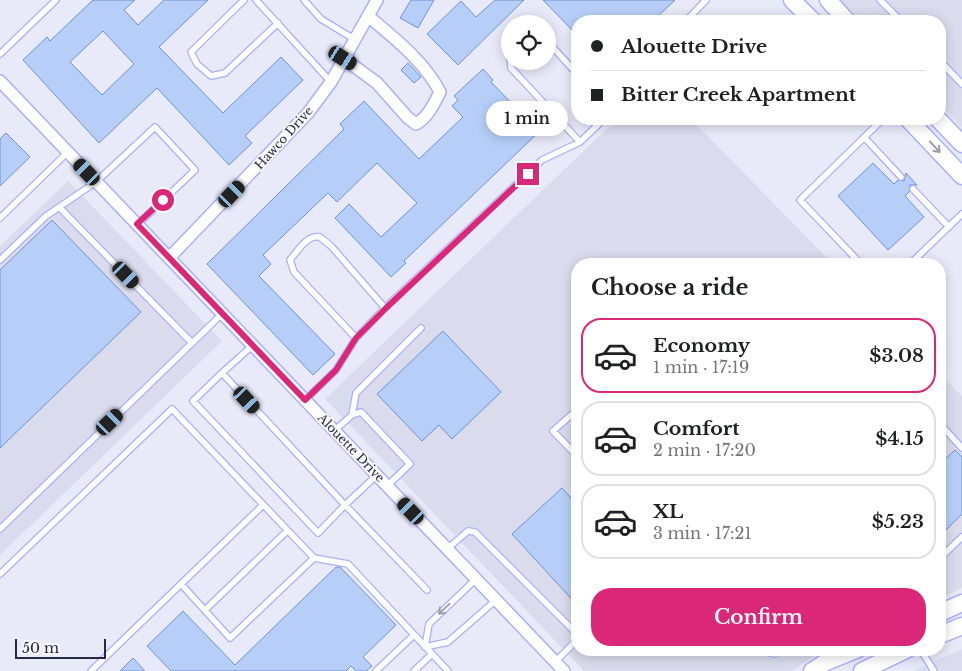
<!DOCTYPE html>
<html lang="en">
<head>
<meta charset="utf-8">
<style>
  body { margin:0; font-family:"Libre Baskerville",serif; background:#f6f6f6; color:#202124; height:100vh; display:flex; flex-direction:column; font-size:19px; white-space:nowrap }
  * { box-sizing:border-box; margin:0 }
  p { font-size:16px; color:#757577 }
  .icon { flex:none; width:28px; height:28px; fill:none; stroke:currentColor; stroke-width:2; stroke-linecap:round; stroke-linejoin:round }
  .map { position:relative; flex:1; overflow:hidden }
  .details { position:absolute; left:571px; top:258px; width:375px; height:398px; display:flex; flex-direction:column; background:#fff; border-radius:20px; box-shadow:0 2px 12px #0003 }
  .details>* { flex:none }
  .top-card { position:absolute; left:571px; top:15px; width:375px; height:110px; border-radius:20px; box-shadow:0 2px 12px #0003; display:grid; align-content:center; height:110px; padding:0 20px; background:#fff }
  .fabs { position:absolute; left:501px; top:15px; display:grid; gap:10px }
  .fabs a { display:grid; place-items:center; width:55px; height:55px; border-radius:50%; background:#fff; box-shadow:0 2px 12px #0003; font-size:25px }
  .scale { position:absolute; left:15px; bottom:12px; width:91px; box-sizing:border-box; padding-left:5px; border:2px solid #272845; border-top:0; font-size:14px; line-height:18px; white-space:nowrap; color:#272845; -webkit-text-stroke:4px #f8f8f8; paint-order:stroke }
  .end { position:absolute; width:22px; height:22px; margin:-11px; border:6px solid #db2777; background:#fff; box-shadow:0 0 0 2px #fff }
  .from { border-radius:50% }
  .bubble { position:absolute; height:35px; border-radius:18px; background:#fff; box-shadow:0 2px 12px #0003; font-size:16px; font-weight:600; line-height:35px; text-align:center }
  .car { position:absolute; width:15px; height:30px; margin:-15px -8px; border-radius:6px; box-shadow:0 0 4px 1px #0007; background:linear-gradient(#222 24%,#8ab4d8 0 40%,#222 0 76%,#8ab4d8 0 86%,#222 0) }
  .top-card b { display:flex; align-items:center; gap:18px; height:48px; font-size:19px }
  .top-card b+b { border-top:1px solid #e0e0e0 }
  .top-card i { width:12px; height:12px; background:#202124 }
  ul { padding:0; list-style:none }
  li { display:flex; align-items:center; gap:15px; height:75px; margin:0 10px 8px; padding:0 10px; border:2px solid #e0e0e0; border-radius:20px }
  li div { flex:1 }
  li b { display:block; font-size:19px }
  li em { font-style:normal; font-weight:600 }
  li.current { border-color:#db2777 }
  li>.icon { width:45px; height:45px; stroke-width:1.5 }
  h2 { padding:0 20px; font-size:22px; line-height:60px }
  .cta { display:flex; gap:10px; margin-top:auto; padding:10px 20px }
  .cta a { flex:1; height:58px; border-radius:20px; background:#db2777; color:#fff; font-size:20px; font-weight:600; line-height:58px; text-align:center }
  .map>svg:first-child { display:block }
  .built { fill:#dadbec }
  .building { fill:#b7cff8; stroke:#6c91d2; fill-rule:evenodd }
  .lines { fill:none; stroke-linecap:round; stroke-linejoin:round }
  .lane-casing { stroke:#acaffa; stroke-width:8 }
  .street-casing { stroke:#acaffa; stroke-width:14 }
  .secondary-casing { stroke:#acaffa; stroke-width:19 }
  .lane { stroke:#fff; stroke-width:5.5 }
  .street { stroke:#fff; stroke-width:11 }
  .secondary { stroke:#fff; stroke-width:16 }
  .oneway { stroke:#9e9eab }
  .route { stroke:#db2777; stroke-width:6 }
  .labels { text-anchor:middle; stroke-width:4; stroke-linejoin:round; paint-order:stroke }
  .street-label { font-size:12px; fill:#272845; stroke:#f8f8f8 }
</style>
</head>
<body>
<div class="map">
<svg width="962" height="671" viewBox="0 0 962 671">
  <rect width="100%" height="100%" fill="#e8eaf9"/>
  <!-- built -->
  <path class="built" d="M839 0H962V128L940 105V21H860Z
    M617 119H691L833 264H578V649H826L791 671H584L325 399Z
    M68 181 222 341 0 555V246Z
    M940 374 962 396V588L940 598Z
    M962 649V671H913Z"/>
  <!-- building -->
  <path class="building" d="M93 0H135L124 10 138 25 164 0H208L159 47 223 113 281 57 303 80 245 136 252 143 229 165 157 88 99 143 23 60 47 37 50 41ZM103 31 134 64 102 95 70 62Z
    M411 0H434L418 28 400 18Z
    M495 0H524L458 65 427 34 461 1 476 17Z
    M543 0H675L653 21H578V36Z
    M408 63 421 77 414 83 401 70Z
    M483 69 493 80 491 82 519 111 522 107 543 128 404 261 406 263 391 277 335 218 349 204 381 237 417 203 377 163 337 202 328 193 263 255 271 264 259 276 335 354 313 375 207 264 344 129 340 124 364 101 419 159 463 117 452 106 458 100 454 96Z
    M6 133 30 157 0 186V139Z
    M873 163 894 184 898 180 904 181 906 173 917 185H910L909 192 905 196 924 217 888 250 838 196Z
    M52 220 141 312 0 448V270Z
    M443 331 501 392 452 439 439 425 422 441 377 394Z
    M955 450 962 457V514L940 536V464Z
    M562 488 578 506V606L512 534Z
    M336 567H340L396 625 363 657 372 666 366 671H356L351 666 346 671H171L147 646 183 611 235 665Z
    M133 658 145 671H120Z"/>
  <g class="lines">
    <!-- lane casing -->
    <g class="lane-casing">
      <path id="lane" d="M244 0 191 52 197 64 211 76 225 73 278 23
        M256 0 331 82
        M304 0 321 19 354 39
        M880 0 901 21
        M686 21 706 0
        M548 42 578 75
        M0 54 56 0
        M510 57 511 68 580 142
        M940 61 962 84
        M864 137 901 177
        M913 189 949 227
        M60 208 192 343
        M0 218 68 152
        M0 260 46 216 96 182 155 127 195 170 137 225
        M861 264 800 200 883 119
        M910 264 962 214
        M356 338 294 272 290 260C297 252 307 234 320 237L331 246 385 308
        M222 373 193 401 318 533 345 505 222 373 253 345
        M305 400 336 370 356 338 385 308 542 160 580 142 604 119
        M578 409 553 431 578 457
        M352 415 356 393 421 328
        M940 424 962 448
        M334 431 352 415 361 412 410 464 387 486
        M377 475 345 505 427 590
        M263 505 181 584 230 638 314 558
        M0 529 222 314
        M447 549 468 531 475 532 578 635
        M940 558 962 537
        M0 574 172 409 314 558 348 564 448 671
        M205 610 287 531
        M425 647 429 624 476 579
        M425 647 448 642 496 600
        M756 649 774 654 779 649
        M920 649 934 671
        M555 662 578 639
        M91 671 181 584
        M376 671 414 635
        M414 671 432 654"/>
    </g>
    <!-- street casing -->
    <g class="street-casing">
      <path id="street" d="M343 58 377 83 408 118 416 124C428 117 434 104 440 92 424 61 394 38 368 16
        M0 81 564 671
        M169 258 308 113 331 82 377 0"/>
    </g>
    <!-- secondary casing -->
    <g class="secondary-casing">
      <path id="secondary" d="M792 0 813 21
        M828 0 847 21
        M908 119 962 176
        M938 119 962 144
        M940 613 962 603
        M940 635 962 626
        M812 671 826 662 858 649
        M862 671 908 649"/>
    </g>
    <!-- lane -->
    <use href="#lane" class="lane"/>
    <!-- street -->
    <use href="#street" class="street"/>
    <!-- secondary -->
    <use href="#secondary" class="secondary"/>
  </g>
  <!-- one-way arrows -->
  <defs><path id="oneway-shaft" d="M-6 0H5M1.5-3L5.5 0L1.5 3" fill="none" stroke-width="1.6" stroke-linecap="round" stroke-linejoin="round" transform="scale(1.25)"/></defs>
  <g class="oneway">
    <use href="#oneway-shaft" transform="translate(935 147) rotate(47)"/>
    <use href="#oneway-shaft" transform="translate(444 609) rotate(137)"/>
  </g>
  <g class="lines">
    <!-- route -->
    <path class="route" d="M163 200 137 224 305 400 336 370 356 338 386 308 528 174"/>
  </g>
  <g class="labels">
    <!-- street labels -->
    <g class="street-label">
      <text transform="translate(284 138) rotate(-48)" y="4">Hawco Drive</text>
      <text transform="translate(351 448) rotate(46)" y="4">Alouette Drive</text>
    </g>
  </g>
</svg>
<div class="fabs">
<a><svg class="icon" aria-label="locate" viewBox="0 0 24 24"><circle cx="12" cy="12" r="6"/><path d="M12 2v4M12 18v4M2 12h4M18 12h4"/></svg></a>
</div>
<div class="scale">50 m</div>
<i class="end from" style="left:163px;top:200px"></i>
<i class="end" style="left:528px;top:174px"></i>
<div class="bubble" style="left:486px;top:101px;width:82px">1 min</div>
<i class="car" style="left:343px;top:58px;rotate:123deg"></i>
<i class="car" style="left:87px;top:172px;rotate:316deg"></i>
<i class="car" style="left:232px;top:194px;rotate:44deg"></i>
<i class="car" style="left:126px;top:275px;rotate:136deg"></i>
<i class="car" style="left:247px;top:400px;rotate:137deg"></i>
<i class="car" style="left:110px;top:422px;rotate:46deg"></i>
<i class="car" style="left:411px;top:511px;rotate:316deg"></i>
<div class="top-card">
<b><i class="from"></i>Alouette Drive</b>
<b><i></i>Bitter Creek Apartment</b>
</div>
<section class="details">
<h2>Choose a ride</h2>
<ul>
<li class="current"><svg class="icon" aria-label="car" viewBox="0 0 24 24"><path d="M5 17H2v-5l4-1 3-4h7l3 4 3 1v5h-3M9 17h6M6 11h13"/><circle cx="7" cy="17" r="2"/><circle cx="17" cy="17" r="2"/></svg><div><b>Economy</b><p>1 min · 17:19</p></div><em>$3.08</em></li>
<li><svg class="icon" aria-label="car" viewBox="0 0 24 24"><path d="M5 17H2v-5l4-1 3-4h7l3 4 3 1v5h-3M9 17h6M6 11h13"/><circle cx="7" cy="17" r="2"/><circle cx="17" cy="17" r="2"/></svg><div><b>Comfort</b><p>2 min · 17:20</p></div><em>$4.15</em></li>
<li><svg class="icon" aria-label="car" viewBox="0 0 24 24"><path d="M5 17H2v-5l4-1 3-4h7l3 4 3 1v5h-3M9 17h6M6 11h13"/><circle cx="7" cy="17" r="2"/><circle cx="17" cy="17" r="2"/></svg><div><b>XL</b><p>3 min · 17:21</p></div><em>$5.23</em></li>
</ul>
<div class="cta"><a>Confirm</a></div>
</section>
</div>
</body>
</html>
